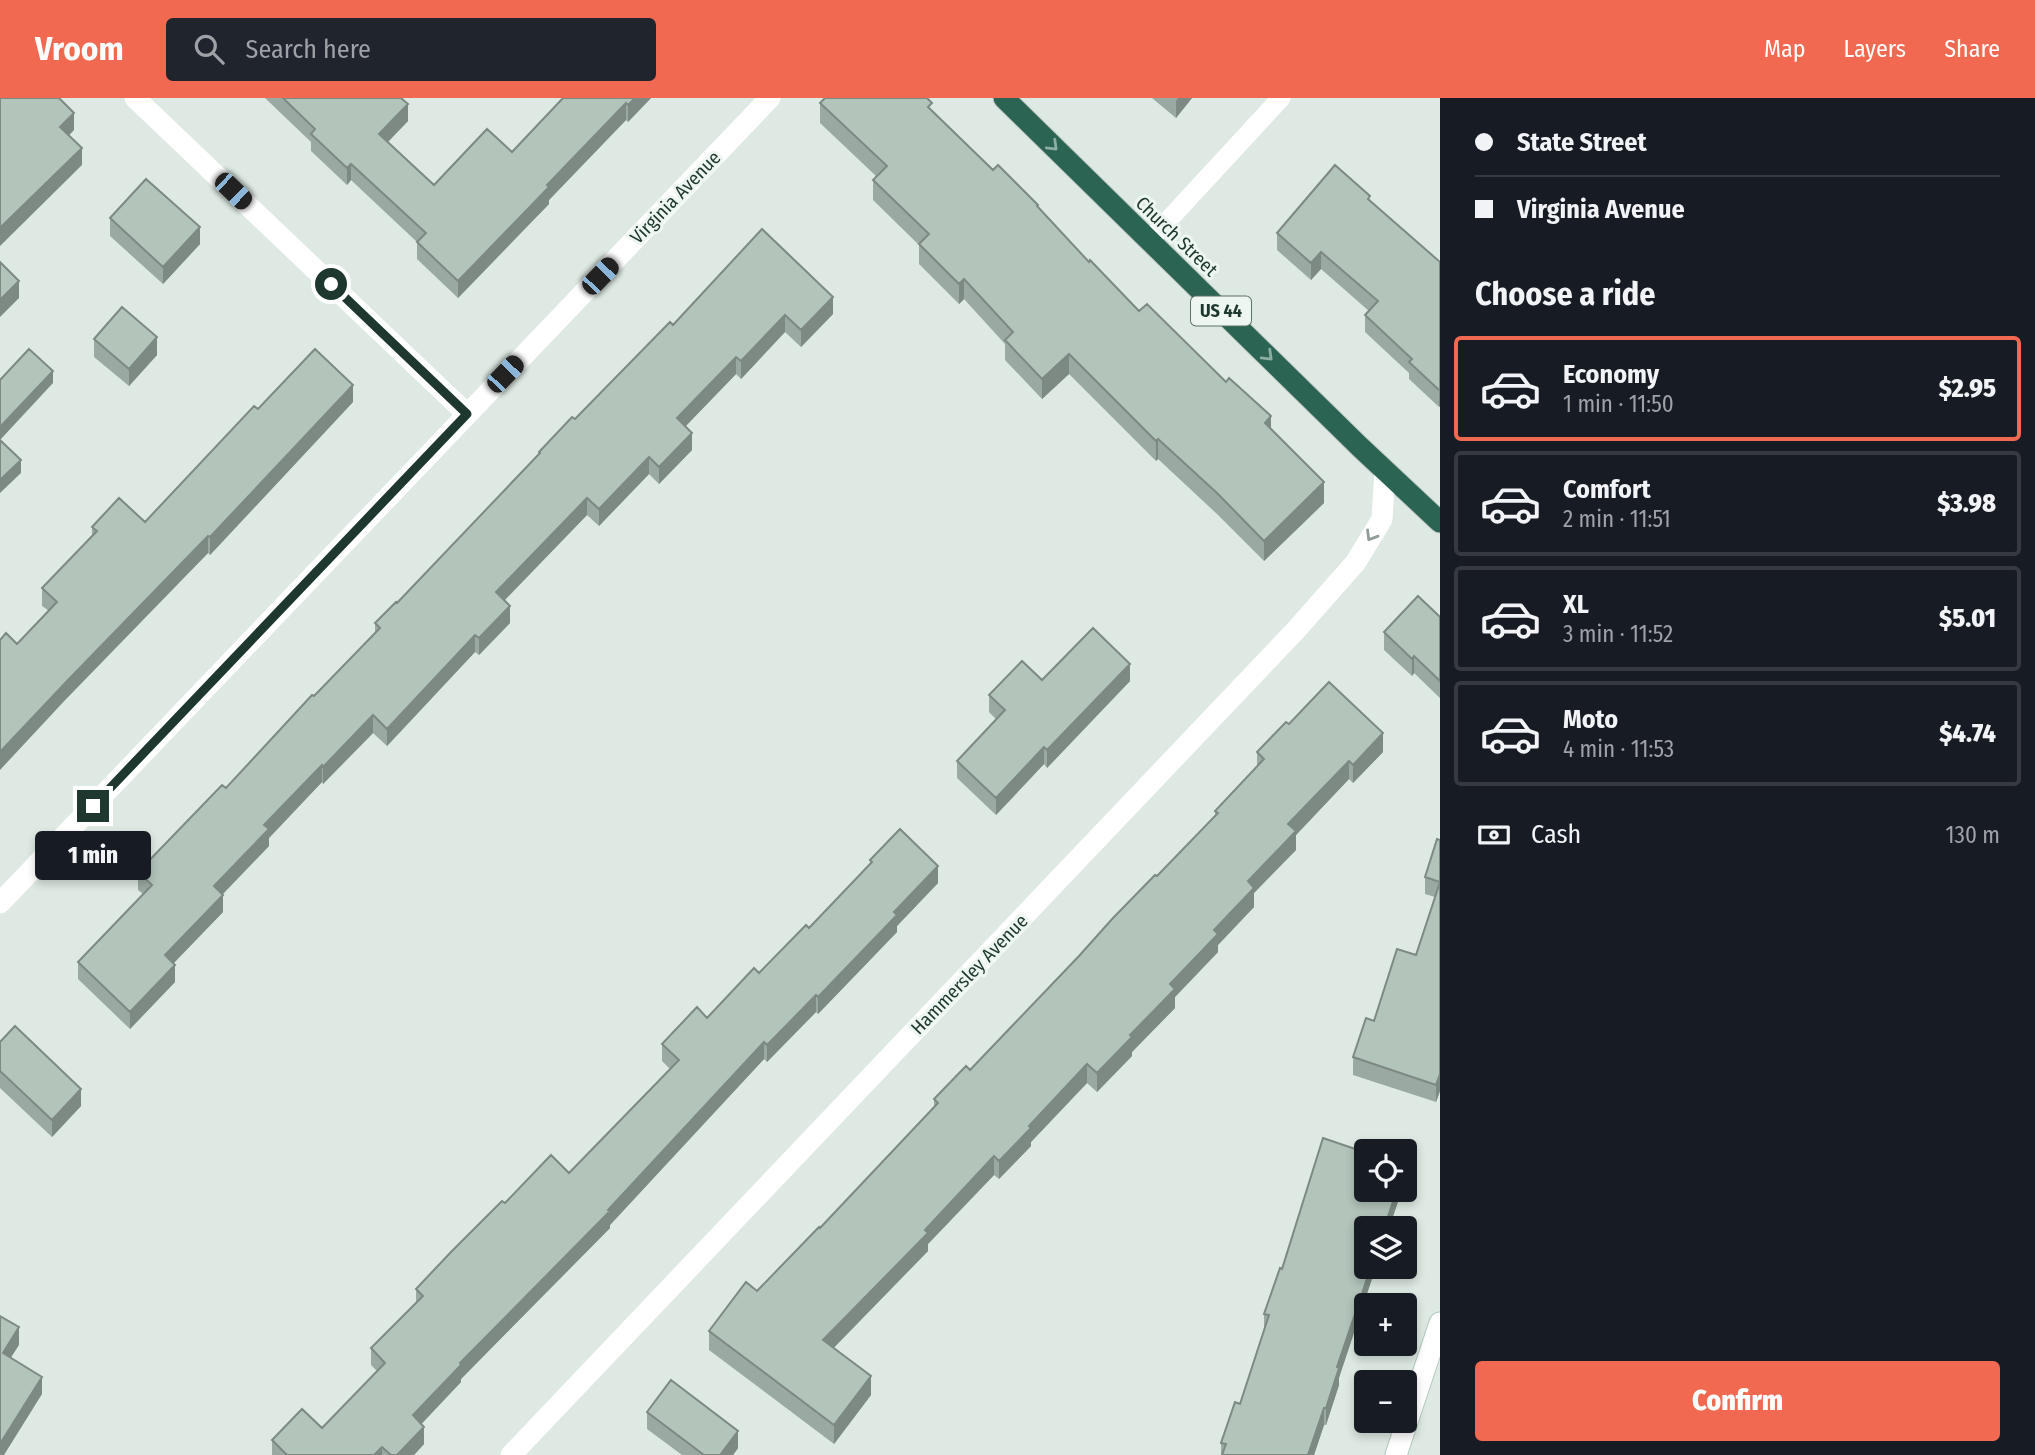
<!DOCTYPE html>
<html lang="en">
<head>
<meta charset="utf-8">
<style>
  body { margin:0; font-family:"Fira Sans Condensed",sans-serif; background:#20242c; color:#f1f3f6; height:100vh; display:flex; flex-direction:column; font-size:26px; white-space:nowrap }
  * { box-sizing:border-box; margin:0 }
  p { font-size:23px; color:#9ea1a6 }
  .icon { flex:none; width:38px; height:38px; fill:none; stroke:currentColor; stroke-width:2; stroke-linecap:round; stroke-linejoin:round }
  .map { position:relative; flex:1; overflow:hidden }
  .drawer { display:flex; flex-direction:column; background:#171b24; width:595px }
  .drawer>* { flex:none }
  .banner { display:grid; align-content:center; height:154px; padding:0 35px; background:#171b24 }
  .buttons { position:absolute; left:1354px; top:1041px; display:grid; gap:14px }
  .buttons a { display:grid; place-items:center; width:63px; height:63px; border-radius:7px; background:#171b24; box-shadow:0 4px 10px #0003; font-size:35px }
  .end { position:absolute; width:32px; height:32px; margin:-16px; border:9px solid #1f382f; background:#fff; box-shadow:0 0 0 4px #fff }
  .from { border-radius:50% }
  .bubble { position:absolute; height:49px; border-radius:7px; background:#171b24; box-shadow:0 4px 10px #0003; font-size:23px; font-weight:800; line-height:49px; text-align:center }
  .car { position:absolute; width:21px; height:42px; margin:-21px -10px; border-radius:9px; box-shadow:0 0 5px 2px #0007; background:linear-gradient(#222 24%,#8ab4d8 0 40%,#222 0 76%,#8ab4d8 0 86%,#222 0) }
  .banner b { display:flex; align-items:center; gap:24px; height:66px; font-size:26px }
  .banner b+b { border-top:2px solid #363941 }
  .banner i { width:18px; height:18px; background:#f1f3f6 }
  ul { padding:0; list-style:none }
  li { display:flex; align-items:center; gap:21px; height:105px; margin:0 14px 10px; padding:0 21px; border:4px solid #363941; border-radius:7px }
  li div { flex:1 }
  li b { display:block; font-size:26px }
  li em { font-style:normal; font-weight:800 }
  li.on { border-color:#f26952 }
  li>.icon { width:63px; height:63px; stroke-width:1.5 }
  h2 { padding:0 35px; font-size:32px; line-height:84px }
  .pay { display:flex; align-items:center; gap:18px; height:77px; padding:0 35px; font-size:26px }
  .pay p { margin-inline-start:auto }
  .button { display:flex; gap:14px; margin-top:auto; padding:14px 35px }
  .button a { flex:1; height:80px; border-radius:7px; background:#f26952; color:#fff; font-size:28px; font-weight:800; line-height:80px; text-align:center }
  header { display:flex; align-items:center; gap:42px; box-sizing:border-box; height:98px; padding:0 35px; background:#f26952; color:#fff }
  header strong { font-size:33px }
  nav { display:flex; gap:38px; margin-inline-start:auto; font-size:24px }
  .search { width:490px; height:63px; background:#20242c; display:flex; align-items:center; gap:18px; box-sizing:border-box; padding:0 24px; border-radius:7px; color:#9ea1a6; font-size:26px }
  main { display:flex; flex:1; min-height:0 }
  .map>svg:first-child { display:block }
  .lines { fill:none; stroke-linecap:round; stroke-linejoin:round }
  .secondary-casing { stroke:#b0c9bd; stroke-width:23 }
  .highway-casing { stroke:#c0c7c5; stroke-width:23 }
  .lane { stroke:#fff; stroke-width:19 }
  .street { stroke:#fff; stroke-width:21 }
  .secondary { stroke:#fff; stroke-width:21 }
  .highway { stroke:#2b6453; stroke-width:21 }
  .wall { fill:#9aa9a1 }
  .shaded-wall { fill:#7d8983 }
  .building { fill:#b3c4bb; stroke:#7d8983; stroke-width:2 }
  .oneway { stroke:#8cada2 }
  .oneway2 { stroke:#8f9c97 }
  .route { stroke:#1f382f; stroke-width:9 }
  .labels { text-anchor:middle; stroke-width:6; stroke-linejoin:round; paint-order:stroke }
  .shield { fill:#edf6f1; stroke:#5d7169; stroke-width:2 }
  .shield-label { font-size:18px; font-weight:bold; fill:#1f382f }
  .street-label { font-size:19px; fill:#1f382f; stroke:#edf6f1 }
</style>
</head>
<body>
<header>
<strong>Vroom</strong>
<div class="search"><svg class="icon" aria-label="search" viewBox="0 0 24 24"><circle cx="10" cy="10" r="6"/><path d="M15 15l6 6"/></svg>Search here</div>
<nav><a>Map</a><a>Layers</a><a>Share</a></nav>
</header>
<main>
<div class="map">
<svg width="1440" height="1357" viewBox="0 0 1440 1357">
  <rect width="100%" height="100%" fill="#dde9e2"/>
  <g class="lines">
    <!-- secondary casing -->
    <g class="secondary-casing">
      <path id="secondary" d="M1396 1357 1440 1225"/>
    </g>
    <!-- highway casing -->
    <g class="highway-casing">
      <path id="highway" d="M1004 0 1360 349 1440 424"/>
    </g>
    <!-- lane -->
    <path class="lane" d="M1149 143 1281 0"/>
    <!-- street -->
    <path class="street" d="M135 0 467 316
      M0 805 770 0
      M511 1357 1296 532 1356 464 1382 421 1385 373"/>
    <!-- secondary -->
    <use href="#secondary" class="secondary"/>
    <!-- highway -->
    <use href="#highway" class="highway"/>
  </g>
  <!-- wall -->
  <path class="wall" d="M265 0H401L408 23 388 44 434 87 512 54 563 0H651L628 24 626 22 549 102V106L458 200 417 161V144L351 82 347 87 311 53V44Z
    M1152 0H1192L1176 20Z
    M820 5 932 12 993 72 1038 110 1089 164 1139 213 1271 330 1324 405 1264 463 1217 416 1158 361 1156 363 1069 276 1042 301 1005 262V246L964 201 959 206 919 166V147L873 102V82L876 78 820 25Z
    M1370 103 1440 164V308L1439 309 1409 281V275L1365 234V217L1369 213 1321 171 1311 182 1277 152V135Z
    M110 120 200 146 163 186 110 138Z
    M762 131 833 216 801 249 785 234 741 281 736 276 685 329 692 352 659 386 649 376 599 428 587 417 505 502 510 525 479 557 475 554 387 648 373 635 323 686 322 684 269 740V748L223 796V814L174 865 175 884 130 931 78 881V864L143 796 138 792V774L226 690 375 535V525L397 505 539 357V354L575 321 673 227Z
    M94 241 157 257 129 288 94 259Z
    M353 304 210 457 208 455 68 599 49 513 42 508V490L92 439V429L145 424 258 311Z
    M1440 519V600L1414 575 1412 578 1384 552V534Z
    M1042 582 1130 583 1047 670 1044 666 996 717 957 680V663L996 621 989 614V597Z
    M1289 626 1383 654 1353 685 1349 681 1296 737V752L1254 795V809L1218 847V854L1175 899V910L1132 954V958L1097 994 1087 985 1031 1044V1048L999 1081 994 1077 928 1146V1153L833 1250 871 1297 834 1346 709 1252V1233L757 1193 820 1130 934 1009V1001L970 972 1215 718V713L1257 669V654Z
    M1440 742V993L1436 1004 1353 977V959L1374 923 1416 857 1435 799 1425 796V779Z
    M870 762 938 785 897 828V834L818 916 816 914 767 964 764 961 610 1127V1130L461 1281V1284L421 1326 424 1346 414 1357H272V1342L322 1330 377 1273 371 1267V1250L416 1205V1191L505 1105 569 1075 670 971 662 963V946L707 920 759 875 809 830 870 767Z
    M0 944 81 1008 52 1039 0 990Z
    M1367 1092H1402L1389 1130H1367L1339 1280V1287L1326 1327H1324L1314 1357H1221V1345L1240 1306 1264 1231V1216L1282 1171Z
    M647 1314 738 1350 733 1357H682L647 1331Z"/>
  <!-- shaded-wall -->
  <path class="shaded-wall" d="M635 0H651L628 24V7Z
    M1178 0H1192L1176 20V3Z
    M626 5V22L549 102V106L458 200V183L547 87Z
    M408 6V23L379 53V36Z
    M74 15V32L60 47V29Z
    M82 50V67L0 148V130Z
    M351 66V82L347 87V70Z
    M200 129V146L163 186V169Z
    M1321 154V171L1311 182V165Z
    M964 181V201L959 206V186Z
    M19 183V200L0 219V202Z
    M833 199V216L801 249V232Z
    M785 217V234L741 281V263Z
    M157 239V257L129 288V271Z
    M1069 256V276L1042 301V281Z
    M736 259V276L677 337V320Z
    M53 273V285L0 342V329Z
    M353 287V304L210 457V439Z
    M1440 291V308L1439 309V292Z
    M1271 318V339L1265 325Z
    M692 335V352L659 386V369Z
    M1158 341V361L1156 363V343Z
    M649 359V376L599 428V411Z
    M21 362V375L0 395V382Z
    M1324 384V405L1264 463V443Z
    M587 400V417L496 511V494Z
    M208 438V455L68 599 0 672V654L68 582Z
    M510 508V525L479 557V540Z
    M475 537V554L387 648V631Z
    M1414 558V575L1412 578V561Z
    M1130 566V583L1047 670V652Z
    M373 617V635L323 686V669Z
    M1383 635V654L1353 685V667Z
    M1044 649V666L996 717V700Z
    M1349 663V681L1296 737V752L1254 795V809L1218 847V854L1175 899V910L1132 954V958L1097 994V975L1130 937 1170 886 1214 832 1288 726Z
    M322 667V684L269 740V748L214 805V788L264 727Z
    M938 768V785L897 828V834L818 916V899L894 814Z
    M223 797V814L165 874V857Z
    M175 867V884L130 931V914Z
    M816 897V914L767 964V947Z
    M764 944V961L610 1127V1130L461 1281V1284L413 1335V1317L460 1265 608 1112Z
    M1087 966V985L1031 1044V1048L999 1081V1063L1029 1028Z
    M1440 976V993L1436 1004V987Z
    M81 991V1008L52 1039V1022Z
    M994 1058V1077L928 1146V1153L823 1261V1242Z
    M1397 1092H1402L1389 1130H1384Z
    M1371 1169H1376L1339 1280V1287L1326 1327V1310L1337 1269Z
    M19 1229V1247L3 1272V1255Z
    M871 1278V1297L834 1346V1327Z
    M42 1279V1296L4 1357H0V1346Z
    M1324 1310V1327L1314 1357H1308Z
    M424 1329V1346L414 1357H397Z
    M738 1333V1350L733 1357H720Z
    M382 1349V1357H374Z"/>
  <!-- building -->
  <path class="building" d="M0 0H59L74 15 60 29 82 50 0 130Z
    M283 0H401L408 6 379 36 434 87 487 31 512 54 563 0H635L628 7 626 5 547 87 549 89 458 183 417 144 426 135 351 66 347 70 311 36 315 31Z
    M825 0H927L932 5 928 9 993 72 998 67 1038 107 1037 108 1089 164 1090 162 1139 213 1147 206 1226 284 1229 280 1271 318 1265 325 1324 384 1264 443 1217 395 1158 341 1156 343 1069 256 1042 281 1005 242 1013 234 964 181 959 186 919 146 929 136 873 82 887 68 820 5Z
    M1335 67 1370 98 1368 101 1440 164V291L1439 292 1409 264 1412 261 1365 217 1378 203 1321 154 1311 165 1277 135Z
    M146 81 200 129 163 169 110 120Z
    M762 131 833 199 801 232 785 217 741 263 736 259 677 320 692 335 659 369 649 359 599 411 587 400 496 494 510 508 479 540 475 537 387 631 373 617 323 669 322 667 264 727 269 731 214 788 223 797 165 857 175 867 130 914 78 864 152 787 138 774 222 687 226 690 312 597 314 598 380 530 375 525 396 504 397 505 540 355 539 354 572 319 575 321 670 224 673 227Z
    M0 164 19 183 0 202Z
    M122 209 157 239 129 271 94 241Z
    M29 251 53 273 0 329V282Z
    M315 251 353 287 210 439 208 438 68 582 0 654V542L6 535 17 546 57 504 42 490 97 433 92 429 119 400 145 424 254 308 258 311Z
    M0 342 21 362 0 382Z
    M1418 498 1440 519V583L1414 558 1412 561 1384 534Z
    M1093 530 1130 566 1047 652 1044 649 996 700 957 663 1005 612 989 597 1022 563 1042 582Z
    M1329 584 1383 635 1353 667 1349 663 1288 726 1296 733 1248 783 1254 790 1214 832 1218 836 1170 886 1175 891 1130 937 1132 939 1097 975 1087 966 1029 1028 1031 1030 999 1063 994 1058 925 1132 928 1135 823 1242 871 1278 834 1327 709 1233 746 1184 757 1193 819 1129 820 1130 938 1005 934 1001 966 968 970 972 1079 858 1113 820 1155 777 1157 778 1218 715 1215 713 1264 661 1257 654 1286 624 1289 626Z
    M900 731 938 768 894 814 897 817 818 899 816 897 767 947 764 944 608 1112 610 1113 460 1265 461 1267 413 1317 424 1329 397 1357H391L382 1349 374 1357H287L272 1342 302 1311 322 1330 385 1265 371 1250 423 1198 416 1191 451 1154 502 1103 505 1105 551 1057 569 1075 679 962 662 946 697 909 707 920 754 870 759 875 806 827 809 830 872 764 870 762Z
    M1437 741 1440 742V976L1436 987 1353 959 1366 920 1374 923 1397 851 1416 857 1440 784 1425 779Z
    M15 928 81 991 52 1022 0 973V944Z
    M1323 1040 1367 1055V1092H1397L1384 1130H1367V1169H1371L1337 1269 1339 1270 1326 1310H1324L1308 1357H1222L1226 1346 1221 1345 1235 1304 1240 1306 1269 1217 1264 1216 1280 1170 1282 1171Z
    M0 1218 19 1229 3 1255 42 1279 0 1346Z
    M671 1282 738 1333 720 1357H704L647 1314Z"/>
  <!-- one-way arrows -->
  <defs><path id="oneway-chevron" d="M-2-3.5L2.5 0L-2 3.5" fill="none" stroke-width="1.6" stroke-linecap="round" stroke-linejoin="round" transform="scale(1.75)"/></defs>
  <g class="oneway">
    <use href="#oneway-chevron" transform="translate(1053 48) rotate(44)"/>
    <use href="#oneway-chevron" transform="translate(1268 258) rotate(44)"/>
  </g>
  <use class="oneway2" href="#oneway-chevron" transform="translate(1371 438) rotate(121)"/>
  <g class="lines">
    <!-- route -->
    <path class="route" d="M93 708 467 316 331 186"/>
  </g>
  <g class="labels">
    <!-- shield labels -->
    <rect class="shield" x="1191" y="198.5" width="60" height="29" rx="5"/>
    <g class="shield-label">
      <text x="1221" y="219">US 44</text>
    </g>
    <!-- street labels -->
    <g class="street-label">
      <text transform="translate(675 99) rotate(-46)" y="7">Virginia Avenue</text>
      <text transform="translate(1177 138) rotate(44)" y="7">Church Street</text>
      <text transform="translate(969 876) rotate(-46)" y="7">Hammersley Avenue</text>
    </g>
  </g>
</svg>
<div class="buttons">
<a><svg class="icon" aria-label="locate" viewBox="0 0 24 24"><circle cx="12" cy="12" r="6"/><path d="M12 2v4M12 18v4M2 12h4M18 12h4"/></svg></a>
<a><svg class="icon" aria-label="layers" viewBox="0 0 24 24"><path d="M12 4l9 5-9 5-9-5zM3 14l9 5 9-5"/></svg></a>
<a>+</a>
<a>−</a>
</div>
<i class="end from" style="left:331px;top:186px"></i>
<i class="end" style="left:93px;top:708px"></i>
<div class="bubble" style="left:35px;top:733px;width:116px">1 min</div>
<i class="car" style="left:233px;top:93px;rotate:134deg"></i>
<i class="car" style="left:600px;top:178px;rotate:44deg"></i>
<i class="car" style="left:505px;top:276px;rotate:44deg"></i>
</div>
<section class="drawer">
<div class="banner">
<b><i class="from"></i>State Street</b>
<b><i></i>Virginia Avenue</b>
</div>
<h2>Choose a ride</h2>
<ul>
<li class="on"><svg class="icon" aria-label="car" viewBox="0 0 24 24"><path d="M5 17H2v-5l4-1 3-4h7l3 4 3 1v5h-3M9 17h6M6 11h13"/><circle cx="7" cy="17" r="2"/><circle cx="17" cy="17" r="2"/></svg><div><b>Economy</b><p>1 min · 11:50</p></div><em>$2.95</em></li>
<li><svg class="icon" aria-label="car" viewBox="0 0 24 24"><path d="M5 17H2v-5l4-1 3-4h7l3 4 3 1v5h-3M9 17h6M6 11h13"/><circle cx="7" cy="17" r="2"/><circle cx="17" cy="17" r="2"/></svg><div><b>Comfort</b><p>2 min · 11:51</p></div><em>$3.98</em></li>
<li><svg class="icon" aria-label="car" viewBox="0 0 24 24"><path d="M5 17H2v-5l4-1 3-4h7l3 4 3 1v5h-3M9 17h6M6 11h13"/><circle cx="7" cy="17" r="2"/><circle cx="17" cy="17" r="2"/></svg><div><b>XL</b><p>3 min · 11:52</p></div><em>$5.01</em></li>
<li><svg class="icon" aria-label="car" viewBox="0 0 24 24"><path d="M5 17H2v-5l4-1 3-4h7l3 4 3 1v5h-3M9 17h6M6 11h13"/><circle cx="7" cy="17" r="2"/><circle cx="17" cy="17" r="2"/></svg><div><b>Moto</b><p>4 min · 11:53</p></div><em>$4.74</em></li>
</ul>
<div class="pay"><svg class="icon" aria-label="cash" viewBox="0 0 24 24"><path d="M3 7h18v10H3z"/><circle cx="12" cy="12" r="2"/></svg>Cash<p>130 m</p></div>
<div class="button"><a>Confirm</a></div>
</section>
</main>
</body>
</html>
